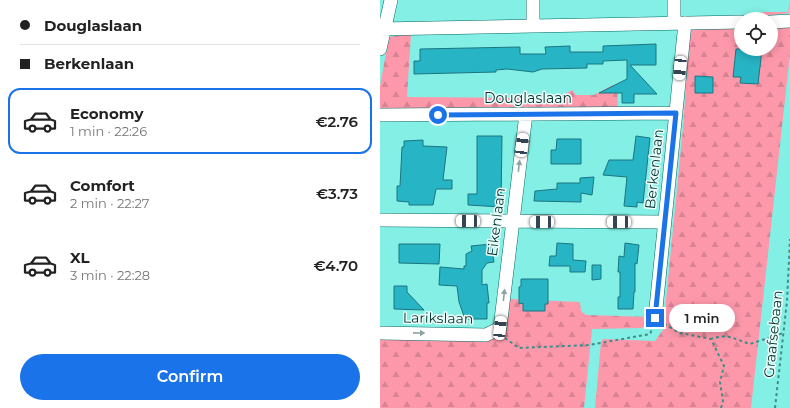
<!DOCTYPE html>
<html lang="en">
<head>
<meta charset="utf-8">
<style>
  body { margin:0; font-family:Montserrat,sans-serif; background:#f2f2f2; color:#222; height:100vh; display:flex; flex-direction:column; font-size:15px; white-space:nowrap }
  * { box-sizing:border-box; margin:0 }
  p { font-size:13px; color:#767676 }
  .icon { flex:none; width:22px; height:22px; fill:none; stroke:currentColor; stroke-width:2; stroke-linecap:round; stroke-linejoin:round }
  .map { position:relative; flex:1; overflow:hidden }
  .drawer { display:flex; flex-direction:column; background:#fff; width:380px }
  .drawer>* { flex:none }
  .hud { display:grid; align-content:center; height:88px; padding:0 20px; background:#fff }
  .tools { position:absolute; left:354px; top:12px; display:grid; gap:8px }
  .tools a { display:grid; place-items:center; width:44px; height:44px; border-radius:50%; background:#fff; box-shadow:0 2px 10px #0003; font-size:20px }
  .end { position:absolute; width:18px; height:18px; margin:-9px; border:5px solid #1a73e8; background:#fff; box-shadow:0 0 0 2px #fff }
  .from { border-radius:50% }
  .bubble { position:absolute; height:28px; border-radius:14px; background:#fff; box-shadow:0 2px 10px #0003; font-size:13px; font-weight:600; line-height:28px; text-align:center }
  .car { position:absolute; width:12px; height:24px; margin:-12px -6px; border-radius:5px; box-shadow:0 0 3px 1px #0007; background:linear-gradient(#fff 24%,#345 0 40%,#fff 0 76%,#345 0 86%,#fff 0) }
  .hud b { display:flex; align-items:center; gap:14px; height:38px; font-size:15px }
  .hud b+b { border-top:1px solid #e0e0e0 }
  .hud i { width:10px; height:10px; background:#222 }
  ul { padding:0; list-style:none }
  li { display:flex; align-items:center; gap:12px; height:66px; margin:0 8px 6px; padding:0 12px; border:2px solid transparent; border-radius:12px }
  li div { flex:1 }
  li b { display:block; font-size:15px }
  li em { font-style:normal; font-weight:600 }
  li.on { border-color:#1a73e8 }
  li>.icon { width:36px; height:36px; stroke-width:1.5 }
  .primary-button { display:flex; gap:8px; margin-top:auto; padding:8px 20px }
  .primary-button a { flex:1; height:46px; border-radius:24px; background:#1a73e8; color:#fff; font-size:16px; font-weight:600; line-height:46px; text-align:center }
  main { display:flex; flex:1; min-height:0 }
  .map>svg:first-child { display:block }
  .green { fill:#fd98ab }
  .forest { fill:url(#forest-firs) }
  .building { fill:#27b4c5; stroke:#1c7580 }
  .lines { fill:none; stroke-linecap:round; stroke-linejoin:round }
  .minor-casing { stroke:#026963; stroke-width:14 }
  .path { stroke:#3f8d86; stroke-width:2; stroke-dasharray:3 3; stroke-linecap:butt }
  .minor { stroke:#fff; stroke-width:13 }
  .oneway { fill:#8ca3a1 }
  .route { stroke:#1a73e8; stroke-width:5 }
  .labels { text-anchor:middle; stroke-width:3; stroke-linejoin:round; paint-order:stroke }
  .street-label { font-size:14px; fill:#00322f; stroke:#ecfffc }
</style>
</head>
<body>
<main>
<section class="drawer">
<div class="hud">
<b><i class="from"></i>Douglaslaan</b>
<b><i></i>Berkenlaan</b>
</div>
<ul>
<li class="on"><svg class="icon" aria-label="car" viewBox="0 0 24 24"><path d="M5 17H2v-5l4-1 3-4h7l3 4 3 1v5h-3M9 17h6M6 11h13"/><circle cx="7" cy="17" r="2"/><circle cx="17" cy="17" r="2"/></svg><div><b>Economy</b><p>1 min · 22:26</p></div><em>€2.76</em></li>
<li><svg class="icon" aria-label="car" viewBox="0 0 24 24"><path d="M5 17H2v-5l4-1 3-4h7l3 4 3 1v5h-3M9 17h6M6 11h13"/><circle cx="7" cy="17" r="2"/><circle cx="17" cy="17" r="2"/></svg><div><b>Comfort</b><p>2 min · 22:27</p></div><em>€3.73</em></li>
<li><svg class="icon" aria-label="car" viewBox="0 0 24 24"><path d="M5 17H2v-5l4-1 3-4h7l3 4 3 1v5h-3M9 17h6M6 11h13"/><circle cx="7" cy="17" r="2"/><circle cx="17" cy="17" r="2"/></svg><div><b>XL</b><p>3 min · 22:28</p></div><em>€4.70</em></li>
</ul>
<div class="primary-button"><a>Confirm</a></div>
</section>
<div class="map">
<svg width="410" height="408" viewBox="0 0 410 408">
  <defs>
    <pattern id="forest-firs" width="22" height="20" patternUnits="userSpaceOnUse"><rect width="22" height="20" fill="#fd98ab"/><path d="M5 1l3.5 6h-7zM16 11l3.5 6h-7z" fill="#d78393"/></pattern>
  </defs>
  <rect width="100%" height="100%" fill="#83efe5"/>
  <!-- green -->
  <path class="green" d="M410 0 409 13 383 16 382 12H408Z"/>
  <!-- forest -->
  <path class="forest" d="M361 26V49H391V26H410V54L371 408H215L221 342 223 339 275 341 283 330 303 128 310 27Z
    M31 34 27 97 178 98 192 90 196 95H214L233 85 237 87 238 111 0 109V86L9 37Z
    M127 299 200 302 201 311 206 315 272 317 266 326 261 328 212 329 204 408H0V335L117 336Z"/>
  <!-- building -->
  <path class="building" d="M276 44V65H250L277 94H254V103H242V93H219L247 79V60L223 61V64H207V68L162 69 153 72 127 69 116 70V72L34 74V61H40V49L140 47V54H166L165 47 190 46V52H223V46Z
    M356 49H382L378 84 360 83 361 77H353Z
    M315 76 333 77V93H315Z
    M97 136H122L121 207 88 205V194H97Z
    M256 136 270 138 263 203 257 202V207L244 206 247 177 223 175 229 160H253Z
    M177 139H201V164H171V150H176Z
    M43 140V146L67 147 63 180H72V189H56L53 205H29V202L17 201V186H20L22 147H24V141Z
    M214 177 212 195 201 193V202L154 201 155 191 177 189V183H200V178Z
    M177 243 193 244V260L206 261 205 272H190V266H169L170 256H176Z
    M245 243 259 245 257 264 255 263V292H254L253 309H238V297H240V272H238L239 256 244 257Z
    M19 244H60L59 264 19 263Z
    M111 244 114 262 107 263 102 270V285L107 284 109 303H107V319H85L79 302 77 286 59 285 60 267 84 269V266H86V254L92 251 91 246Z
    M212 265H221V279L212 280Z
    M141 279H168V304H165V311H143V303L139 304V287L141 286Z
    M14 286H27V292L44 310 14 309Z"/>
  <g class="lines">
    <!-- minor casing -->
    <g class="minor-casing">
      <path id="minor" d="M391 22 410 21
        M294 23V0
        M153 26V0
        M0 29 361 22
        M0 49 11 0
        M0 115 296 113
        M0 220 284 222
        M275 318 305 23
        M0 333 106 335 120 328 146 114"/>
    </g>
    <!-- path -->
    <path class="path" d="M284 324 300 333 331 339
      M125 338 139 348 209 345 270 334 272 329
      M341 408 343 401 340 382 344 366 331 339C348 333 354 339 370 344L403 333
      M395 408 407 301 410 239"/>
    <!-- minor -->
    <use href="#minor" class="minor"/>
  </g>
  <!-- one-way arrows -->
  <defs><path id="oneway-solid" d="M-6-.8H1V-3.2L6.5 0L1 3.2V.8H-6Z"/></defs>
  <g class="oneway">
    <use href="#oneway-solid" transform="translate(139 166) rotate(-83)"/>
    <use href="#oneway-solid" transform="translate(124 295) rotate(-84)"/>
    <use href="#oneway-solid" transform="translate(39 333) rotate(1)"/>
  </g>
  <g class="lines">
    <!-- route -->
    <path class="route" d="M58 115 296 113 275 318"/>
  </g>
  <g class="labels">
    <!-- street labels -->
    <g class="street-label">
      <text x="148" y="103">Douglaslaan</text>
      <text transform="translate(274 169) rotate(-84)" y="5">Berkenlaan</text>
      <text transform="translate(116 222) rotate(-83)" y="5">Eikenlaan</text>
      <text transform="translate(58 318) rotate(1)" y="5">Larikslaan</text>
      <text transform="translate(393 334) rotate(-84)" y="5">Graafsebaan</text>
    </g>
  </g>
</svg>
<div class="tools">
<a><svg class="icon" aria-label="locate" viewBox="0 0 24 24"><circle cx="12" cy="12" r="6"/><path d="M12 2v4M12 18v4M2 12h4M18 12h4"/></svg></a>
</div>
<i class="end from" style="left:58px;top:115px"></i>
<i class="end" style="left:275px;top:318px"></i>
<div class="bubble" style="left:289px;top:304px;width:66px">1 min</div>
<i class="car" style="left:300px;top:68px;rotate:186deg"></i>
<i class="car" style="left:142px;top:145px;rotate:7deg"></i>
<i class="car" style="left:88px;top:221px;rotate:271deg"></i>
<i class="car" style="left:162px;top:222px;rotate:270deg"></i>
<i class="car" style="left:239px;top:222px;rotate:270deg"></i>
<i class="car" style="left:120px;top:328px;rotate:6deg"></i>
</div>
</main>
</body>
</html>
